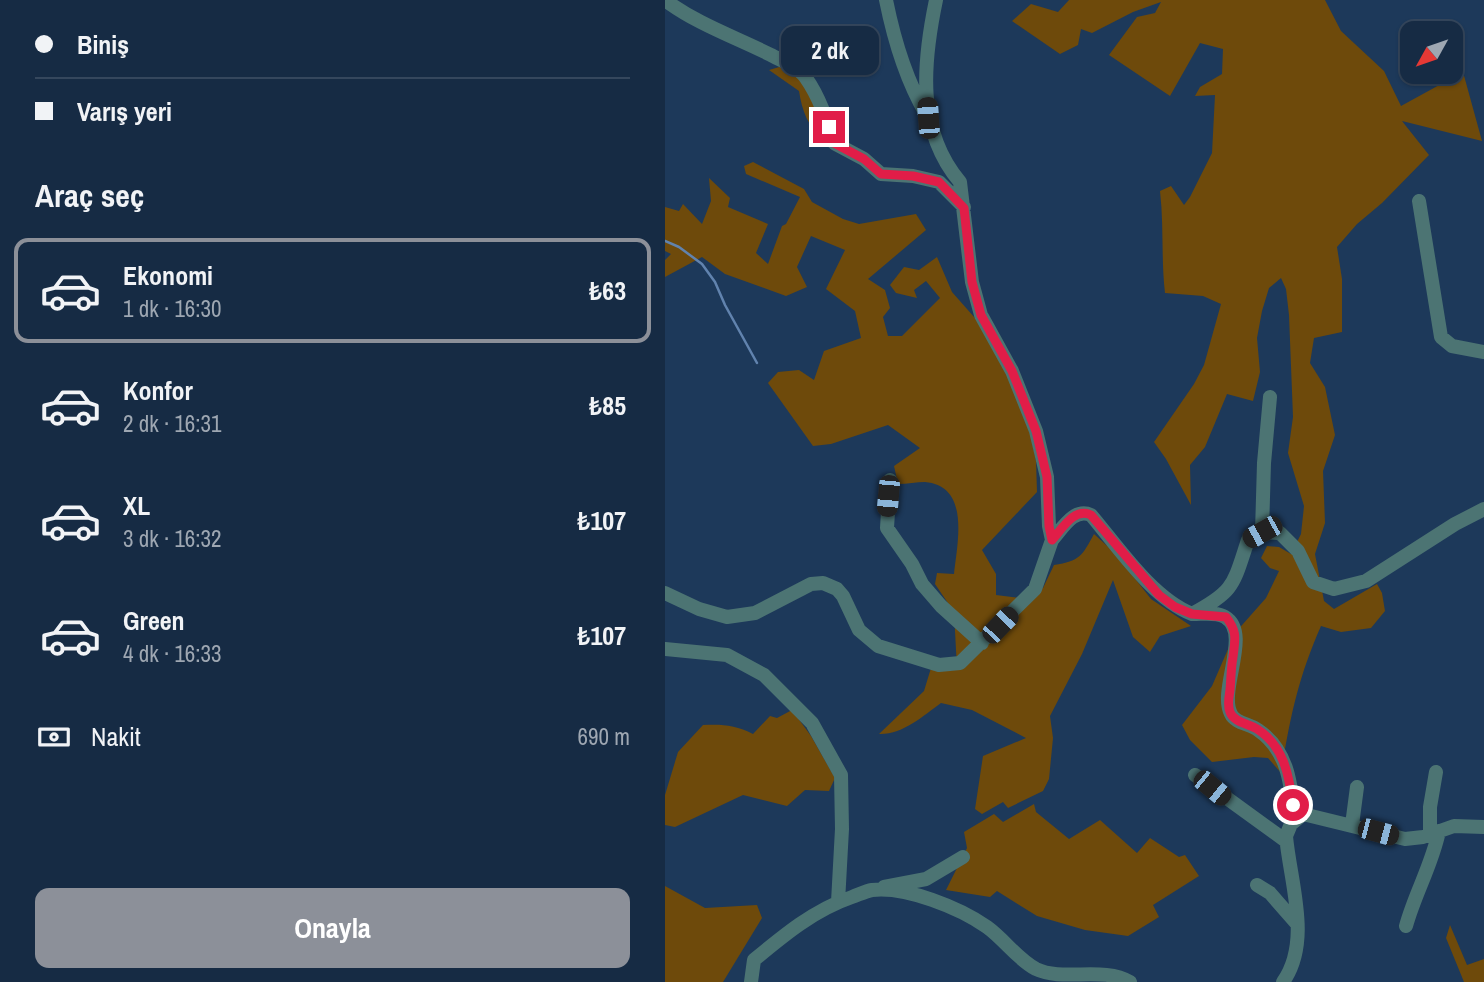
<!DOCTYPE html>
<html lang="tr">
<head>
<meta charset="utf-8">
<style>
  body { margin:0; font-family:"Archivo Narrow",sans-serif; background:#23374f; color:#f1f3f6; height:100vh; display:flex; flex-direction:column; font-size:26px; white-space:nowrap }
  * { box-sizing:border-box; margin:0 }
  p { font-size:23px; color:#9ea7b2 }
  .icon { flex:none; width:38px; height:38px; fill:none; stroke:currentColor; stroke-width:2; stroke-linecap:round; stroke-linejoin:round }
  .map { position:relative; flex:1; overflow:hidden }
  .panel { display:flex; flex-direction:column; background:#162b44; width:665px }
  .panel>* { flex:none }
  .hud { display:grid; align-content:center; height:154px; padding:0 35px; background:#162b44 }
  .needle { width:46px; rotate:230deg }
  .tools { position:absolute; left:735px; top:21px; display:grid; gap:14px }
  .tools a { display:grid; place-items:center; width:63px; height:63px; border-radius:14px; background:#162b44; box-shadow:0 2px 5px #0004,0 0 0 2px #35475d; font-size:35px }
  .end { position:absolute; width:32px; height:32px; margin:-16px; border:9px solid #e11d48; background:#fff; box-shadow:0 0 0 4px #fff }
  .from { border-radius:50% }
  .bubble { position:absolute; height:49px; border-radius:14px; background:#162b44; box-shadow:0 2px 5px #0004,0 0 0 2px #35475d; font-size:23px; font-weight:700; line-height:49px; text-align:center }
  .car { position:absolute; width:21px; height:42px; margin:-21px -10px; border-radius:9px; box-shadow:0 0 5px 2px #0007; background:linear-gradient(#222 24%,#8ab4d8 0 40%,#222 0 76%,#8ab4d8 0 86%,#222 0) }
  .hud b { display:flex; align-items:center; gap:24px; height:66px; font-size:26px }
  .hud b+b { border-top:2px solid #35475d }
  .hud i { width:18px; height:18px; background:#f1f3f6 }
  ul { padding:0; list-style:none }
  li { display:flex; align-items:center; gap:21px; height:105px; margin:0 14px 10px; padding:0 21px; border:4px solid transparent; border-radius:14px }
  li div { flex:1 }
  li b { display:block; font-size:26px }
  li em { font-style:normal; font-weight:700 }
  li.active { border-color:#8c9099 }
  li>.icon { width:63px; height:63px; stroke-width:1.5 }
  h2 { padding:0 35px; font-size:32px; line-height:84px }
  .pay { display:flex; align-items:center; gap:18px; height:77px; padding:0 35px; font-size:26px }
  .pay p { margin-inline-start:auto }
  .action { display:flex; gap:14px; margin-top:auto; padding:14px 35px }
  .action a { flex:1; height:80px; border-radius:14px; background:#8c9099; color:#fff; font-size:28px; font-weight:700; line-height:80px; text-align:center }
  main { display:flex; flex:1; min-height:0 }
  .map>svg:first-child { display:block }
  .green { fill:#6e4a0b }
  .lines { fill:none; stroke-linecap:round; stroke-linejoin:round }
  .stream { stroke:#6183ae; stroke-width:2.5 }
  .minor { stroke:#4c7473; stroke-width:14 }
  .route { stroke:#e11d48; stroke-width:9 }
</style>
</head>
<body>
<main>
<section class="panel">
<div class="hud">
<b><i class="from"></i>Biniş</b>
<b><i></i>Varış yeri</b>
</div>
<h2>Araç seç</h2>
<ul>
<li class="active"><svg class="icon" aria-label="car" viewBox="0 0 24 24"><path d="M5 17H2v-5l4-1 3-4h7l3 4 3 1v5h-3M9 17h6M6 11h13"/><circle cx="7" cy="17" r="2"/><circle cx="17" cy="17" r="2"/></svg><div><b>Ekonomi</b><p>1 dk · 16:30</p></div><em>₺63</em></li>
<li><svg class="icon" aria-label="car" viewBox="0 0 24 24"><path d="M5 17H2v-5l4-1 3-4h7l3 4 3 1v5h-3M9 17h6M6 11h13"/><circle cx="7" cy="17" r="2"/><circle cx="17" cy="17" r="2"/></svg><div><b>Konfor</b><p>2 dk · 16:31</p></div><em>₺85</em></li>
<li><svg class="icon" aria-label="car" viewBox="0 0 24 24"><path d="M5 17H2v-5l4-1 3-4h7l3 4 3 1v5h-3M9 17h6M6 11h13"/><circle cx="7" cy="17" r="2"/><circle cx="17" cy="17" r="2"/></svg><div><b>XL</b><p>3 dk · 16:32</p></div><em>₺107</em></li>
<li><svg class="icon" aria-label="car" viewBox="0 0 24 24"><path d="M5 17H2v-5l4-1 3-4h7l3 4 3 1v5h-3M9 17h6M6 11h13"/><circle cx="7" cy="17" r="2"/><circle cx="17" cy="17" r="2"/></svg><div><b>Green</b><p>4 dk · 16:33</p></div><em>₺107</em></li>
</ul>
<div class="pay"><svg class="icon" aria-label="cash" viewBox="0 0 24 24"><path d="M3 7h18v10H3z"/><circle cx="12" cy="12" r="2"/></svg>Nakit<p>690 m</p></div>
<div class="action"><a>Onayla</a></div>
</section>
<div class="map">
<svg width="819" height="982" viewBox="0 0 819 982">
  <rect width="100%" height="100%" fill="#1d395a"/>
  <!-- green -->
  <path class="green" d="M404 0H660L676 31 719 71 736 106 798 72 817 141 737 121 764 155 717 203 692 224 672 247 677 279V332L649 338 645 363 660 387 670 435 658 471 660 523 650 554 659 601 669 609 712 584 717 593 720 611 706 628 676 632 656 626C633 678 625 718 616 773L603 758 589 757 547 762 525 740 517 725 547 686 570 633 601 598 614 571 605 568 596 558 602 546 614 547 626 554 636 534 639 506 623 453 628 417 624 315 621 289 616 278 604 288 597 311 592 338 595 372 588 401 562 394 540 447 525 465 526 505 501 459 489 442 529 384 539 365 556 304 538 296 500 293C496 259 499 225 495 191L506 186 519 205 525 197 547 153 550 95 530 96 535 87 557 74 558 49 535 43 505 96 444 55 472 17 490 13 496 2 468 12 427 33 416 29 413 45 395 54 347 21 366 4 393 12Z
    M181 28 189 37 140 84 151 107 159 140C143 127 137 111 134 91L104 70 142 59Z
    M88 162 139 189 147 202 178 219 194 224 251 214 261 230 203 279 220 290 225 308 218 317 223 336H237L275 298 261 281 249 290 252 298 231 293 225 285 239 267 254 270 272 257 287 292 317 326 342 373 366 436 371 461 372 492 317 550 331 574V595L354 598 378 588 389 565C415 561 417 556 429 534L450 553 486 599 526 626 495 636 485 652 468 637 448 580 417 654 385 716 388 738 384 779 378 791 343 808 338 802 317 814 310 809 318 756 361 738 307 710 276 703C258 716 237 735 214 734L259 691 266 668 292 669 289 612 270 584 272 573 289 574C292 544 306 486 260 482 252 482 242 484 233 484L229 466 255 448 223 425 166 444 148 446 103 383 113 372 134 370 149 380 159 351 196 338 190 311 161 289 180 250 146 236 132 267 142 287 121 296 60 274 37 257 0 277V260L6 254 0 251V207L14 211 18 204 37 224 46 201 44 178 65 198 63 207 103 224 91 253 103 264 117 226 121 224 135 197 81 174 79 166Z
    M127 710 146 736 170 778 164 791 140 790 122 806 78 795 10 827 0 825V795L13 752 38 725C57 724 71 725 88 734L105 716 112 718Z
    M369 804 371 812 404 839 435 820 472 853 485 838 514 857 520 855 534 876 488 905 494 917 463 936 420 930 372 916 332 891 325 897 281 890 302 848 299 832 329 814 338 822Z
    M0 886 40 908 92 905 97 918 58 982H0Z
    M785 925 802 965 819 959V982H799L781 938Z"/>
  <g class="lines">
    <!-- stream -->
    <path class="stream" d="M0 241 14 247 37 264 50 282 60 305 92 363"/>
    <!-- minor -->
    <path class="minor" d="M0 0C32 24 70 37 106 55 117 61 134 67 141 78 155 98 162 121 169 143L199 159 216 174 248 176 274 182 299 207
      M221 0C229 40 240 78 261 114
      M754 201 776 337 787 346 819 352
      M225 480 222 528 247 564 257 584 276 606 317 643
      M597 532 599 463 605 397
      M387 540C397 529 409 507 426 515 454 548 487 598 527 614 570 591 568 585 583 540L597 532 615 533 633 551 648 582 669 589 701 581 790 524 819 509
      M0 593 34 609 62 617 90 613 146 584 158 583 172 589 178 596 194 630 213 646 274 665 295 663 370 589 387 540 384 526 382 477 371 431 347 371 316 315 307 282 295 182C251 130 258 62 271 0
      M529 614C538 614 552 612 560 617 587 633 553 690 566 714 570 723 585 724 593 730 624 751 626 786 630 820
      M0 649 62 655 99 675 147 723 176 775 177 829 173 902
      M530 775 621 841
      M687 825 692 787
      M765 834V807L771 772
      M592 885 605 893 632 924
      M219 887 261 879 298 857
      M741 926C750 893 767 865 774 831
      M86 982 89 960C119 935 149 910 187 897 193 895 201 891 207 890 241 886 295 908 322 927 340 940 352 959 371 969 398 982 438 966 465 982
      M618 982C647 941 625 882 621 836L626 824 638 814 740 839 758 837 789 826 819 827"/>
  </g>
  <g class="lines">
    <!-- route -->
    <path class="route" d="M164 127 169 143 199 159 216 174 248 176 274 182 299 208 307 282 316 315 347 371 371 431 382 477 384 526 387 540C397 529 409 507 426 515L494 595 510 607 527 614 561 617C573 632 570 640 568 657 566 668 566 679 565 690 564 697 562 705 565 712 568 722 584 724 592 729 619 746 624 775 628 805"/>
  </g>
</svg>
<div class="tools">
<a><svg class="needle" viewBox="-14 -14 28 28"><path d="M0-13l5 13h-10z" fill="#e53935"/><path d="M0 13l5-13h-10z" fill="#9ea7b2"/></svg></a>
</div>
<i class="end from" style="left:628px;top:805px"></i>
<i class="end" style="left:164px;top:127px"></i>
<div class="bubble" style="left:116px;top:26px;width:98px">2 dk</div>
<i class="car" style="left:263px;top:118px;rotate:356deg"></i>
<i class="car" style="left:223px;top:496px;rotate:185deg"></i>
<i class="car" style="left:597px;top:532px;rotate:241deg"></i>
<i class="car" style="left:335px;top:625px;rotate:44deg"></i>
<i class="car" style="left:547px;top:788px;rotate:129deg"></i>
<i class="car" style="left:713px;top:832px;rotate:105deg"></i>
</div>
</main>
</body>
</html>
